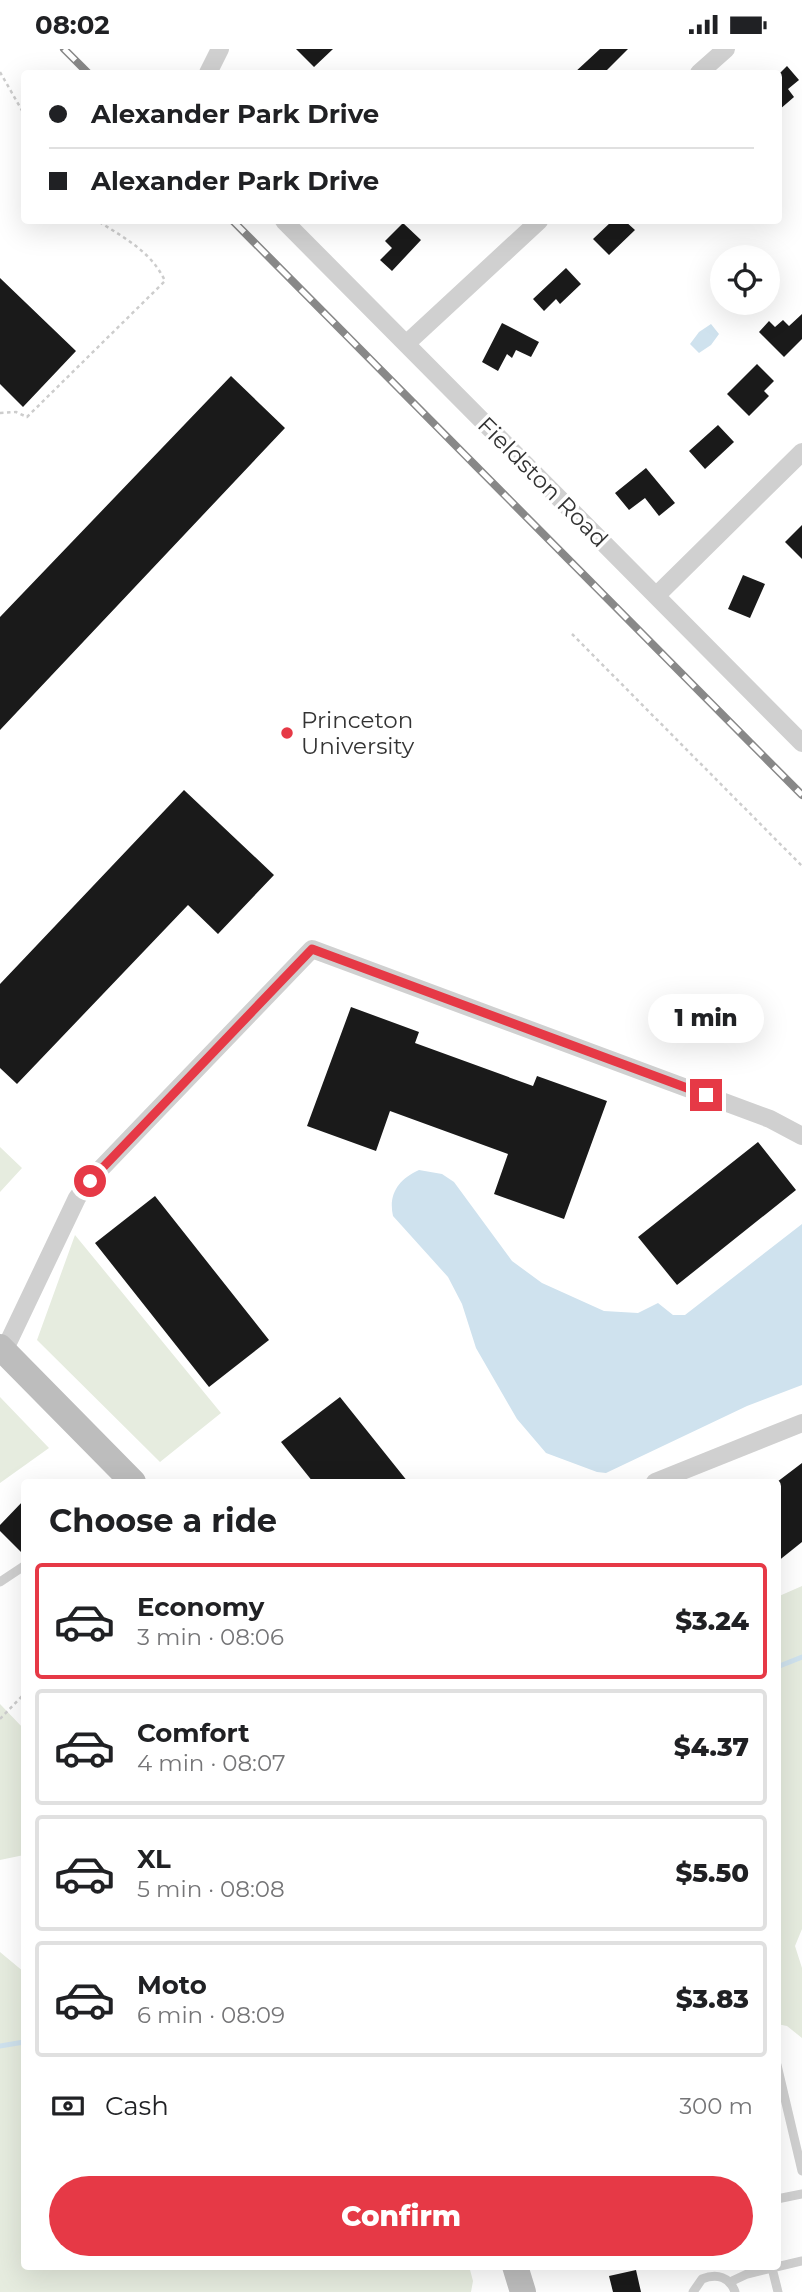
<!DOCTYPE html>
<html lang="en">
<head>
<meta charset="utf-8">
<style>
  body { margin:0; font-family:Montserrat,sans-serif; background:#f6f6f6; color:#202124; height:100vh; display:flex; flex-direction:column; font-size:26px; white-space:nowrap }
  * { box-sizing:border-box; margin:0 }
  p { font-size:23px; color:#757577 }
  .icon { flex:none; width:38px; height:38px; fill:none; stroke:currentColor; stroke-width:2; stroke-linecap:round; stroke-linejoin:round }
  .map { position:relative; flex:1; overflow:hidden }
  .sheet { position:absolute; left:21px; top:1430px; width:760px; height:791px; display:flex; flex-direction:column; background:#fff; border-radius:7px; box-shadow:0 7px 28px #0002 }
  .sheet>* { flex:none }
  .banner { position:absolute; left:21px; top:21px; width:761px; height:154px; border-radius:7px; box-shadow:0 7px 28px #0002; display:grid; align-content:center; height:154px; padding:0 28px; background:#fff }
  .tools { position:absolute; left:710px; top:196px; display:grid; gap:14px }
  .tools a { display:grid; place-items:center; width:70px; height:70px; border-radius:50%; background:#fff; box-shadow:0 7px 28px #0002; font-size:35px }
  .end { position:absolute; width:32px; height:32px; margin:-16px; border:9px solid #e63946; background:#fff; box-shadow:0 0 0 4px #fff }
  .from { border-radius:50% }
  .bubble { position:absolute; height:49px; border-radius:24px; background:#fff; box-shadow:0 7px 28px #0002; font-size:23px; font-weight:800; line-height:49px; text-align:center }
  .banner b { display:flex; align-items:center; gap:24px; height:66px; font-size:26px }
  .banner b+b { border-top:2px solid #e0e0e0 }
  .banner i { width:18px; height:18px; background:#202124 }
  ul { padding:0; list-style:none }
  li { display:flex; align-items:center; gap:21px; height:116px; margin:0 14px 10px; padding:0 14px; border:4px solid #e0e0e0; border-radius:7px }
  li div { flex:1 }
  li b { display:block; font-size:26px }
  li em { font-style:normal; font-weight:800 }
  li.selected { border-color:#e63946 }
  li>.icon { width:63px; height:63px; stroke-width:1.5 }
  h2 { padding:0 28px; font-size:32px; line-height:84px }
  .pay { display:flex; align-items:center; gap:18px; height:77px; padding:0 28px; font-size:26px }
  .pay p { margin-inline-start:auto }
  .cta { display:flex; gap:14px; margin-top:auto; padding:14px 28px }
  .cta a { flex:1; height:80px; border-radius:42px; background:#e63946; color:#fff; font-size:28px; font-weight:800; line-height:80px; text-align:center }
  .status { display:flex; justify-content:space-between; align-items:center; height:49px; padding:0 35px; background:#fff; direction:ltr }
  .status svg { height:19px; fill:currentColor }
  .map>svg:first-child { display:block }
  .green { fill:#e6ecdf }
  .water { fill:#cfe2ee }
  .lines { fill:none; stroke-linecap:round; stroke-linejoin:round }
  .stream { stroke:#cfe2ee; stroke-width:5 }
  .building { fill:#1a1a1a }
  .path { stroke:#cdcdcd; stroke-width:2.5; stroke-dasharray:3.5 3.5; stroke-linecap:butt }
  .lane { stroke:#d0d0d0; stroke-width:9 }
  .street { stroke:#d0d0d0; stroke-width:18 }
  .secondary { stroke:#bdbdbd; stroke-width:26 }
  .rail-casing { stroke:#888; stroke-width:8 }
  .rail { stroke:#fff; stroke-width:5; stroke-dasharray:16; stroke-linecap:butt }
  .route { stroke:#e63946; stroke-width:9 }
  .poi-dot { fill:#e63946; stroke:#fff; stroke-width:2.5 }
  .labels { text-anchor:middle; stroke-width:7; stroke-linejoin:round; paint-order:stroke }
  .street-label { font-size:23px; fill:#333; stroke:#fff }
  .poi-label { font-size:23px; fill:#333; stroke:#fff; text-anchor:start }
</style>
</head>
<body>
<div class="status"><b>08:02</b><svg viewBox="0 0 49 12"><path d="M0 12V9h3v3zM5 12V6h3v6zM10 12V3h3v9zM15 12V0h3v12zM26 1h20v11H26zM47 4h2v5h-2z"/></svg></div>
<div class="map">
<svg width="802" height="2243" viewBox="0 0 802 2243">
  <rect width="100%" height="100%" fill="#fff"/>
  <!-- green -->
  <path class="green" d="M0 1098 22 1119 0 1143Z
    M75 1186 221 1364 160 1413 37 1291Z
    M0 1348 49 1399 0 1434Z
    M802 1537V1880L795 1897 802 1919V1989L787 1977 777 1975V1548Z
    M0 1655 24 1680V1806L0 1811Z
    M0 1903 24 1923V2217H469L473 2232 471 2243H0Z"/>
  <!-- water -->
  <path class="water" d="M711 275 719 285 711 296 699 304 690 295 699 283Z
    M419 1121 442 1125 454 1133 512 1212 542 1234 604 1262 638 1264 658 1254 673 1266H685L802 1175V1336L747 1357 606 1424 597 1423 546 1404 517 1370 476 1299 462 1255 448 1228 393 1167C388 1145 399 1130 419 1121Z"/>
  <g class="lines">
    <!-- stream -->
    <path class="stream" d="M777 1618 802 1608
      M0 1997 24 1993"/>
  </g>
  <!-- building -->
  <path class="building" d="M296 0H333L314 18Z
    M600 0H628L604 24H574Z
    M787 17 799 31 788 40 794 48 779 61V25Z
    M612 172H625L635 181 609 206 593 190Z
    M403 174 421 191 392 222 380 211 392 199 385 192Z
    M566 219 581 235 560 255 556 250 544 262 533 250Z
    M0 229 76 302 23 358 0 335Z
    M802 265V290L784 308 759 283 769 272 775 278 783 271 789 277Z
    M502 274 539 293 531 308 516 301 512 309 507 305 498 322 482 313Z
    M757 315 774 332 764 342 769 347 749 367 727 345Z
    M231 327 285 379 0 681V568Z
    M718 376 734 393 705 420 689 402Z
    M646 419 675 454 659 467 645 449 629 461 615 444Z
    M802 476V510L785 493Z
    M743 526 765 535 750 569 728 560Z
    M184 741 274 826 218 885 188 856 17 1035 0 1019V935Z
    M351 958 419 983 415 994 533 1037 537 1027 607 1052 564 1170 494 1145 508 1105 390 1062 376 1102 307 1077Z
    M758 1093 796 1141 677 1236 638 1188Z
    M155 1147 269 1291 209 1338 95 1194Z
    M340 1348 408 1433H313L281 1393Z
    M802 1414V1493L777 1513V1433Z
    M24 1451V1506L0 1482V1476Z
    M636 2221 641 2243H613L609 2227Z"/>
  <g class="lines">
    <!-- path -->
    <path class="path" d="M0 23 24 65
      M0 364 16 363 27 368 165 232C151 202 124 189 98 172
      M572 585 802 817
      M0 1670 24 1645"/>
    <!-- lane -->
    <path class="lane" d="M0 1533 24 1517
      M777 2016 802 2122
      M777 2150 802 2145
      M772 2219 778 2243
      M730 2233 747 2225 802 2212
      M693 2243 702 2230C717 2224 730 2228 735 2243"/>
    <!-- street -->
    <path class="street" d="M208 24 220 0
      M699 24 726 0
      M284 172 802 694
      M406 295 539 172
      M656 547 802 403
      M4 1302 77 1149 90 1131 312 900 770 1070 802 1087
      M655 1433 802 1374"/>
    <!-- secondary -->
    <path class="secondary" d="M0 1298 133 1433
      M515 2217 523 2243"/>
    <!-- rail casing -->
    <g class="rail-casing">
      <path id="rail" d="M64 0 88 24
        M233 172 802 746"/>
    </g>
    <!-- rail -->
    <use href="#rail" class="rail"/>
  </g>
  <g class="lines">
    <!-- route -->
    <path class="route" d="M90 1132 312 900 706 1046"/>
  </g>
  <!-- markers -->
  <circle class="poi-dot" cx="287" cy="684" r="7"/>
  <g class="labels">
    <!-- street labels -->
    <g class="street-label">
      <text transform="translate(543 433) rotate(45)" y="8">Fieldston Road</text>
    </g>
    <!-- poi labels -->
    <g class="poi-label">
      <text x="301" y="679">Princeton<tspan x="301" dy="26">University</tspan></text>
    </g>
  </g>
</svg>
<div class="tools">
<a><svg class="icon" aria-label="locate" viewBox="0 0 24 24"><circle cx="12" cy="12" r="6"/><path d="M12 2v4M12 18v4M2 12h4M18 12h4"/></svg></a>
</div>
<i class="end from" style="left:90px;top:1132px"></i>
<i class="end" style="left:706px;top:1046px"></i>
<div class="bubble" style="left:648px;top:945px;width:116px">1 min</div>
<div class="banner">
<b><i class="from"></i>Alexander Park Drive</b>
<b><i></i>Alexander Park Drive</b>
</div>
<section class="sheet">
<h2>Choose a ride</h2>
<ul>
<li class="selected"><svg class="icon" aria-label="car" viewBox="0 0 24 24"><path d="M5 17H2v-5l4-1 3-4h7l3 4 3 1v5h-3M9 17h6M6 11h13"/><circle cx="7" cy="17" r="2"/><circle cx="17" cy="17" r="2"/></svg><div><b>Economy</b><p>3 min · 08:06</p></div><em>$3.24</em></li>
<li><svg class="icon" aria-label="car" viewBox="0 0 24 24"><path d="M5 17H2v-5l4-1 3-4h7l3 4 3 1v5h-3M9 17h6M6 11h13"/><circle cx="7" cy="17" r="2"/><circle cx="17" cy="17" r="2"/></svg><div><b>Comfort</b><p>4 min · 08:07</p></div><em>$4.37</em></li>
<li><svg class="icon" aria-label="car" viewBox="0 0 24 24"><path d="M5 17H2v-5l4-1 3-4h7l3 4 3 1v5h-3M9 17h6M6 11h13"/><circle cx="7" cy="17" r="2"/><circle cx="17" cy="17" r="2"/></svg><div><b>XL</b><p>5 min · 08:08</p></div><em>$5.50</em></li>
<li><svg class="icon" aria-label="car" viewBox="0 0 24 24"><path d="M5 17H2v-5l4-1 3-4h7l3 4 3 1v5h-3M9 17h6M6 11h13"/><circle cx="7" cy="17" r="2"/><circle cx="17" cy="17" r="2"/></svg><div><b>Moto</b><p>6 min · 08:09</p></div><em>$3.83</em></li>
</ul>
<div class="pay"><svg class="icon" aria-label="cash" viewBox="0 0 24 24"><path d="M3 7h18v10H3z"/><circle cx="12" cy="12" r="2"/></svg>Cash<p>300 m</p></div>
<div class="cta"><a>Confirm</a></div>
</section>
</div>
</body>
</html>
